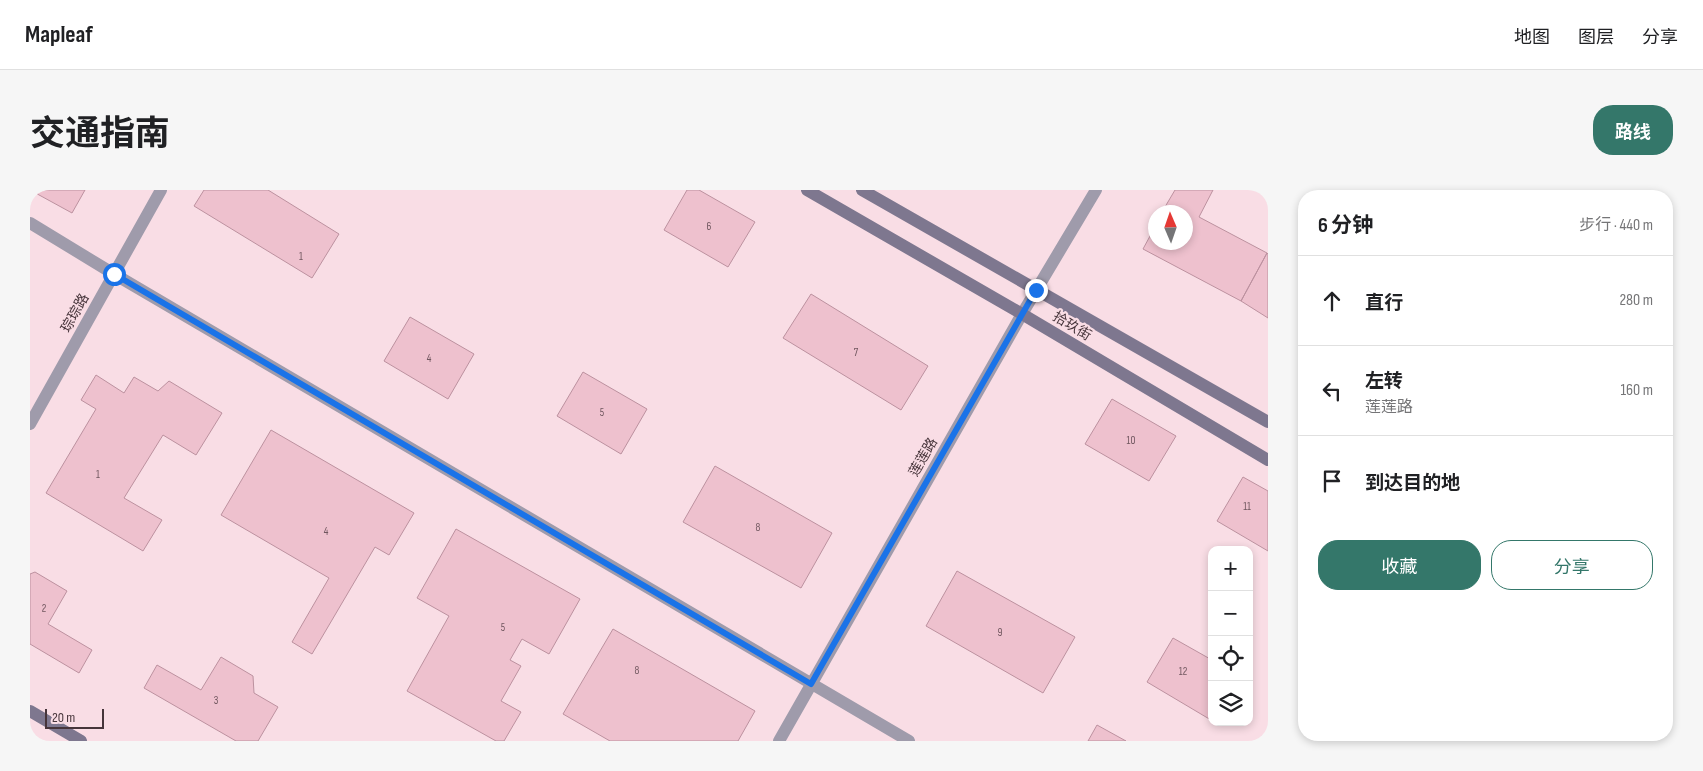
<!DOCTYPE html>
<html lang="zh">
<head>
<meta charset="utf-8">
<style>
	body { margin:0; font-family:"Sofia Sans Condensed","Noto Sans SC",sans-serif; background:#f6f6f6; color:#202124 }
	.controls { position:absolute; right:15px; bottom:15px; display:grid; overflow:hidden; border-radius:10px; box-shadow:0 2px 8px #0003 }
	.controls button { width:45px; height:45px; display:grid; place-items:center; padding:0; border:0; border-bottom:1px solid #e0e0e0; background:#fff; color:#202124; font:25px sans-serif }
	.compass { position:absolute; left:1118px; top:15px; width:45px; height:45px; border-radius:50%; background:#fff; box-shadow:0 2px 8px #0003; rotate:358deg }
	.scale { position:absolute; left:15px; bottom:12px; width:59px; box-sizing:border-box; padding-left:5px; border:2px solid #46343a; border-top:0; font-size:14px; line-height:18px; white-space:nowrap; color:#46343a; -webkit-text-stroke:4px #f9dde5; paint-order:stroke }
	.stop { position:absolute; width:15px; height:15px; margin:-11px; border:4px solid #1a73e8; border-radius:50%; background:#fff }
	.stop.end { background:#1a73e8; border-color:#fff; box-shadow:0 1px 5px #0008 }
	.list { margin:0; padding:0; list-style:none }
	h2 { display:flex; justify-content:space-between; align-items:center; height:65px; margin:0; padding:0 20px; font-size:21px }
	h2 small { font-size:16px; font-weight:400; color:#757577 }
	.list li { display:grid; grid-template-columns:32px 1fr auto; gap:15px; align-items:center; box-sizing:border-box; height:90px; padding:0 20px; border-top:1px solid #e0e0e0 }
	.list b { display:block; font-size:19px; white-space:nowrap }
	.list p { margin:0; font-size:16px; white-space:nowrap; color:#757577 }
	.list em { font-size:16px; font-style:normal; color:#757577 }
	.actions { display:flex; gap:10px; padding:15px 20px }
	.actions a { flex:1; padding:11px 0; border:1px solid #34776a; border-radius:20px; text-align:center; font-size:18px; color:#34776a }
	.actions .main { background:#34776a; color:#fff }
	.icon { flex:none; width:28px; height:28px; fill:none; stroke:currentColor; stroke-width:2; stroke-linecap:round; stroke-linejoin:round }
	.map { position:relative; flex:none; width:1238px; height:551px; overflow:hidden; border-radius:20px }
	header { display:flex; align-items:center; gap:30px; box-sizing:border-box; height:70px; padding:0 25px; background:#fff; border-bottom:1px solid #e0e0e0 }
	header strong { font-size:24px }
	nav { display:flex; gap:28px; margin-inline-start:auto; font-size:18px }
	.intro { display:flex; align-items:center; justify-content:space-between; box-sizing:border-box; height:120px; padding:0 30px }
	h1 { margin:0; font-size:35px }
	.button { padding:12px 22px; border-radius:20px; background:#34776a; color:#fff; font-size:18px; font-weight:700 }
	main { display:flex; gap:30px; padding:0 30px }
	aside { flex:1; background:#fff; border-radius:20px; box-shadow:0 2px 8px #0003 }
	.map>svg:first-child { display:block }
</style>
</head>
<body>
<header>
<strong>Mapleaf</strong>
<nav><a>地图</a><a>图层</a><a>分享</a></nav>
</header>
<div class="intro"><h1>交通指南</h1><a class="button">路线</a></div>
<main>
<div class="map">
<svg width="1238" height="551" viewBox="0 0 1238 551">
	<rect width="100%" height="100%" fill="#f9dde5"/>
	<!-- building -->
	<path fill="#eec1ce" stroke="#bc919f" d="M0,0H55L42,23Z
		M174,0H238L309,44L282,88L164,16Z
		M657,0H669L725,32L698,77L634,40Z
		M1145,0H1183L1169,27L1237,63L1211,111L1113,59L1126,35V52H1156V22H1132Z
		M1237,63L1238,64V128L1211,111Z
		M781,104L898,176L871,220L753,148Z
		M380,127L444,164L418,209L354,171Z
		M553,182L617,219L591,264L527,226Z
		M66,185L94,203L104,187L128,201L139,191L192,223L166,265L133,245L94,308L132,330L113,361L16,303L66,219L51,210Z
		M1082,209L1146,246L1119,291L1055,254Z
		M241,240L384,323L359,365L345,357L282,464L262,452L299,388L191,325Z
		M685,276L802,343L771,398L653,332Z
		M1213,287L1238,301V361L1187,331Z
		M426,339L550,409L519,464L492,449L480,470L491,476L471,511L491,522L474,551H466L377,501L419,426L387,408Z
		M927,381L1045,447L1013,503L896,436Z
		M5,382L37,401L18,434L62,460L49,483L0,454V384Z
		M583,439L725,521L708,551H580L533,524Z
		M1143,448L1182,470L1181,530L1117,492Z
		M191,467L223,486L224,503L248,517L228,551H206L114,498L127,475L171,500Z
		M1067,535L1096,551H1058Z"/>
	<g fill="none" stroke-linecap="round" stroke-linejoin="round">
		<!-- street -->
		<path stroke="#9f9bab" stroke-width="12" d="M0,33L84,84L879,551
			M0,234L131,0
			M749,551L992,124L1066,0"/>
		<!-- secondary -->
		<path stroke="#7e778f" stroke-width="12" d="M777,0L992,124L1238,270
			M832,0L1238,232
			M0,521L51,551"/>
	</g>
	<g fill="none" stroke-linecap="round" stroke-linejoin="round">
		<!-- route -->
		<path stroke="#1a73e8" stroke-width="6" d="M84,84L781,494L1006,100"/>
	</g>
	<g text-anchor="middle" dominant-baseline="central" stroke-width="4.5" stroke-linejoin="round" paint-order="stroke">
		<!-- number labels -->
		<g font-size="11" fill="#70575f">
			<text x="679" y="36">6</text>
			<text x="271" y="66">1</text>
			<text x="826" y="162">7</text>
			<text x="399" y="168">4</text>
			<text x="572" y="222">5</text>
			<text x="1101" y="250">10</text>
			<text x="68" y="284">1</text>
			<text x="1217" y="316">11</text>
			<text x="728" y="337">8</text>
			<text x="296" y="341">4</text>
			<text x="14" y="418">2</text>
			<text x="473" y="437">5</text>
			<text x="970" y="442">9</text>
			<text x="607" y="480">8</text>
			<text x="1153" y="481">12</text>
			<text x="186" y="510">3</text>
		</g>
		<!-- street labels -->
		<g font-size="14" fill="#46343a" stroke="#f9dde5">
			<text transform="translate(45 123) rotate(-61)">琮琮路</text>
			<text transform="translate(1042 136) rotate(31)">拾玖街</text>
			<text transform="translate(893 267) rotate(-60)">莲莲路</text>
		</g>
	</g>
</svg>
<div class="controls">
<button>+</button>
<button>−</button>
<button><svg class="icon" aria-label="locate" viewBox="0 0 24 24"><circle cx="12" cy="12" r="6"/><path d="M12 2v4M12 18v4M2 12h4M18 12h4"/></svg></button>
<button><svg class="icon" aria-label="layers" viewBox="0 0 24 24"><path d="M12 4l9 5-9 5-9-5zM3 14l9 5 9-5"/></svg></button>
</div>
<svg class="compass" viewBox="-18 -18 36 36"><path d="M0-13l5 13h-10z" fill="#e53935"/><path d="M0 13l5-13h-10z" fill="#757577"/></svg>
<div class="scale">20 m</div>
<div class="stop" style="left:84px;top:84px"></div>
<div class="stop end" style="left:1006px;top:100px"></div>
</div>
<aside>
<h2>6 分钟<small>步行 · 440 m</small></h2>
<ul class="list">
<li><svg class="icon" aria-label="ahead" viewBox="0 0 24 24"><path d="M12 20V5M6 11l6-6 6 6"/></svg><div><b>直行</b></div><em>280 m</em></li>
<li><svg class="icon" aria-label="left" viewBox="0 0 24 24"><path d="M17 20v-9H6M10 6l-5 5 5 5"/></svg><div><b>左转</b><p>莲莲路</p></div><em>160 m</em></li>
<li><svg class="icon" aria-label="arrive" viewBox="0 0 24 24"><path d="M6 21V4h12l-3 4 3 4H6"/></svg><div><b>到达目的地</b></div></li>
</ul>
<div class="actions"><a class="main">收藏</a><a>分享</a></div>
</aside>
</main>
</body>
</html>
